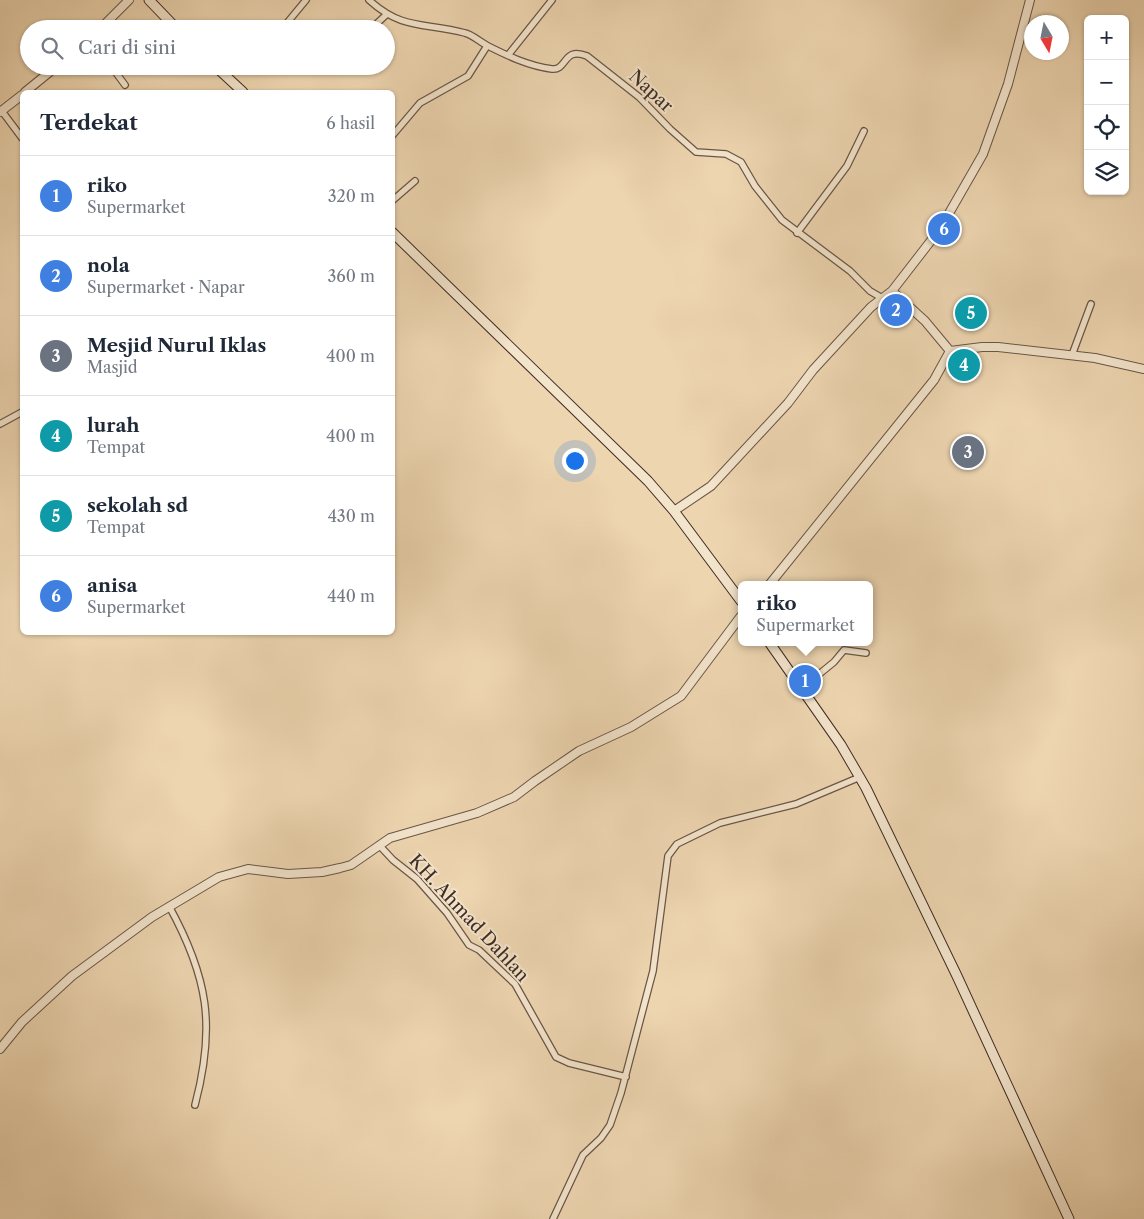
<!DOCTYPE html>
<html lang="id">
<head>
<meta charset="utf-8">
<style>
	body { margin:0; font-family:"Libre Caslon Text",serif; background:#f6f6f7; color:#1f2937 }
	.controls { position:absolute; right:15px; top:15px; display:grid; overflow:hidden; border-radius:8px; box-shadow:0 1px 4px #0004 }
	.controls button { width:45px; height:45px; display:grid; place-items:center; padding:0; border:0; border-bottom:1px solid #e0e1e3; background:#fff; color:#1f2937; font:25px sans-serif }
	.compass { position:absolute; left:1024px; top:15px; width:45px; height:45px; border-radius:50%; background:#fff; box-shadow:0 1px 4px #0004; rotate:170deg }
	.you { position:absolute; left:574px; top:460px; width:18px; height:18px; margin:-12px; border:4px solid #fff; border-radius:50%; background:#1a73e8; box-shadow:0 0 0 8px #1a73e833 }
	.badge { display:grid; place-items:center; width:32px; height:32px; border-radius:50%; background:#ea580c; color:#fff; font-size:16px; font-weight:700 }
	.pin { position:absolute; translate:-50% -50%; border:2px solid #fff; box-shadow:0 1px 5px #0006 }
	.popup { position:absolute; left:738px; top:581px; width:135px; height:65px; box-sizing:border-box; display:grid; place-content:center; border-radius:8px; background:#fff; filter:drop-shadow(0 1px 4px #0005); font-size:16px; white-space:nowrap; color:#747a83 }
	.popup b { font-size:19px; color:#1f2937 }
	.popup::after { content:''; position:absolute; left:50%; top:100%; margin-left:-10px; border:10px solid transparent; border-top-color:#fff }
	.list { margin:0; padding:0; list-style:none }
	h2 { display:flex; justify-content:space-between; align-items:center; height:65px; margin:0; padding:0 20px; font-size:21px }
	h2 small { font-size:16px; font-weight:400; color:#747a83 }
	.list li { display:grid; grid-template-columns:32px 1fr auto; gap:15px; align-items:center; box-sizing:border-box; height:80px; padding:0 20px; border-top:1px solid #e0e1e3 }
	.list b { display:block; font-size:19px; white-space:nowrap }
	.list p { margin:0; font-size:16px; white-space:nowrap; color:#747a83 }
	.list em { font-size:16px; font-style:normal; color:#747a83 }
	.icon { flex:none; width:28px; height:28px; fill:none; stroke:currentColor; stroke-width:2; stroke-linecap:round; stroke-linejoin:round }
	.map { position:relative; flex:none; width:1144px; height:1219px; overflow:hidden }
	.search { position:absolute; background:#fff; box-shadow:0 1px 4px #0004; left:20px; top:20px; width:375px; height:55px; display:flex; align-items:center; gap:12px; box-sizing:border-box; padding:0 18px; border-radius:28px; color:#747a83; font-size:19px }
	.panel { position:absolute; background:#fff; box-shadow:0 1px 4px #0004; left:20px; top:90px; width:375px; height:545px; border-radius:8px }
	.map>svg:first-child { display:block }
</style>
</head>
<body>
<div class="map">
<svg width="1144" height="1219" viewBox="0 0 1144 1219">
	<rect width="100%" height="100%" fill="#edd5b0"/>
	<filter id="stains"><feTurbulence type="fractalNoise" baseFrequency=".004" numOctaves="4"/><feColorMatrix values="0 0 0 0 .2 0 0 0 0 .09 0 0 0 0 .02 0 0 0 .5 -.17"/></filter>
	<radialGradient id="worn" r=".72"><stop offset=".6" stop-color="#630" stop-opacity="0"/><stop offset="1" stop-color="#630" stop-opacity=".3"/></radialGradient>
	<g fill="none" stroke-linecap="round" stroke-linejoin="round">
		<!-- minor casing -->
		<g stroke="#6a5646" stroke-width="8">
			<path id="minor" d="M369,0C403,31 425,22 465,33C473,35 480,42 488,46C506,55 528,66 552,69C567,71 563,46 587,56L639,97L670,129L696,152L726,154L741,162L755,186L782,220L850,271L870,291L882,298
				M282,29L306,0
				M371,29L387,14
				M509,54L552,0
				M111,66L125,85
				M1,110L22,138
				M392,136L420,103L468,76L487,46
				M392,201L415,181
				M797,233L847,166L864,131
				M1072,355L1091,304
				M0,424L22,412
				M801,689L834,662L844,650L866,653
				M379,845L393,860L417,879L447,913L469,945L479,950L515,984L556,1057L569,1063L626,1077
				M169,906C208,977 216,1026 195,1105
				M553,1219L583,1155L601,1138L610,1125L621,1093L653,971L668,856L677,844L720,823L796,804L860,777"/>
		</g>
		<!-- tertiary casing -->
		<g stroke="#6a5646" stroke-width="10">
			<path id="tertiary" d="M100,29L129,0
				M25,92L57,66
				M0,112L22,95
				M892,291L925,321L950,351
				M950,351L982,347H998L1095,358L1144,369
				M674,511L711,486L788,403L813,370L871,307L892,291L940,229L983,154L1008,84L1030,0
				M769,585L934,380L950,351
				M0,1049L22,1022L72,976L152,917L219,877L248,869L288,874L322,872L340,868L351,865L390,838L477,813L514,797L535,781L579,751L631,727L681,696L741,616"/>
		</g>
		<!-- secondary casing -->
		<g stroke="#3f2c23" stroke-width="11">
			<path id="secondary" d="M149,0L177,29
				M215,66L243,92
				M392,232L648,481L674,511L741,601
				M769,642L841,745L866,788L957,976L1069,1219"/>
		</g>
		<!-- minor -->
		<use href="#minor" stroke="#f3e4cc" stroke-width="5.5"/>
		<!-- tertiary -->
		<use href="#tertiary" stroke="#f3e4cc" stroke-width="8"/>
		<!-- secondary -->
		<use href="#secondary" stroke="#f3e4cc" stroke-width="9"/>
	</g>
	<g text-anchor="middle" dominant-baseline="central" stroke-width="4" stroke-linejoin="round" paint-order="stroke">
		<!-- street labels -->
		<g font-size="18" fill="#3f2c23" stroke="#f3e4cc">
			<text transform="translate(651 91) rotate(43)">Napar</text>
			<text transform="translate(469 918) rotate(47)">KH. Ahmad Dahlan</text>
		</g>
	</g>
	<rect width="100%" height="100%" filter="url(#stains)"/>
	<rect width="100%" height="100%" fill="url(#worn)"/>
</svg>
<div class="controls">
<button>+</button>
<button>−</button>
<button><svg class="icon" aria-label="locate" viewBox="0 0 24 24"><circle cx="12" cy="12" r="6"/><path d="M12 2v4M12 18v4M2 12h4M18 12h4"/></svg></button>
<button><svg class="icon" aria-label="layers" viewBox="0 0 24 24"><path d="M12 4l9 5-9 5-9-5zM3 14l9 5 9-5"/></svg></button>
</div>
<svg class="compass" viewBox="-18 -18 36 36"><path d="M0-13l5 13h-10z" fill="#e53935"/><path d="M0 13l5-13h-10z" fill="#747a83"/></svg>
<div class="you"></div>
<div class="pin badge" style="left:805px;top:681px;background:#3f7fe0">1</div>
<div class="popup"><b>riko</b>Supermarket</div>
<div class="pin badge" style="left:896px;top:310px;background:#3f7fe0">2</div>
<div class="pin badge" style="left:968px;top:452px;background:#6b7280">3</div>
<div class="pin badge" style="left:964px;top:365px;background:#0f9aa8">4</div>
<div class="pin badge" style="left:971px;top:313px;background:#0f9aa8">5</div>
<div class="pin badge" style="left:944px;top:229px;background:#3f7fe0">6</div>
<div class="search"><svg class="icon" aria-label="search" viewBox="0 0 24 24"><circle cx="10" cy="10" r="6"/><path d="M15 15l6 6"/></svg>Cari di sini</div>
<section class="panel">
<h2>Terdekat<small>6 hasil</small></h2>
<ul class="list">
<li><span class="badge" style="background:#3f7fe0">1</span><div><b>riko</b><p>Supermarket</p></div><em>320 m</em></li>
<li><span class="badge" style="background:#3f7fe0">2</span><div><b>nola</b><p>Supermarket · Napar</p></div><em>360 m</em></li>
<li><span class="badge" style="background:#6b7280">3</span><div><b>Mesjid Nurul Iklas</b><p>Masjid</p></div><em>400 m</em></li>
<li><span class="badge" style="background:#0f9aa8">4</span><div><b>lurah</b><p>Tempat</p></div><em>400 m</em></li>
<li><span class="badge" style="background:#0f9aa8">5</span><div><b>sekolah sd</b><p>Tempat</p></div><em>430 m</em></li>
<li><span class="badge" style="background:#3f7fe0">6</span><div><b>anisa</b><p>Supermarket</p></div><em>440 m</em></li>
</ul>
</section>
</div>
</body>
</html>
